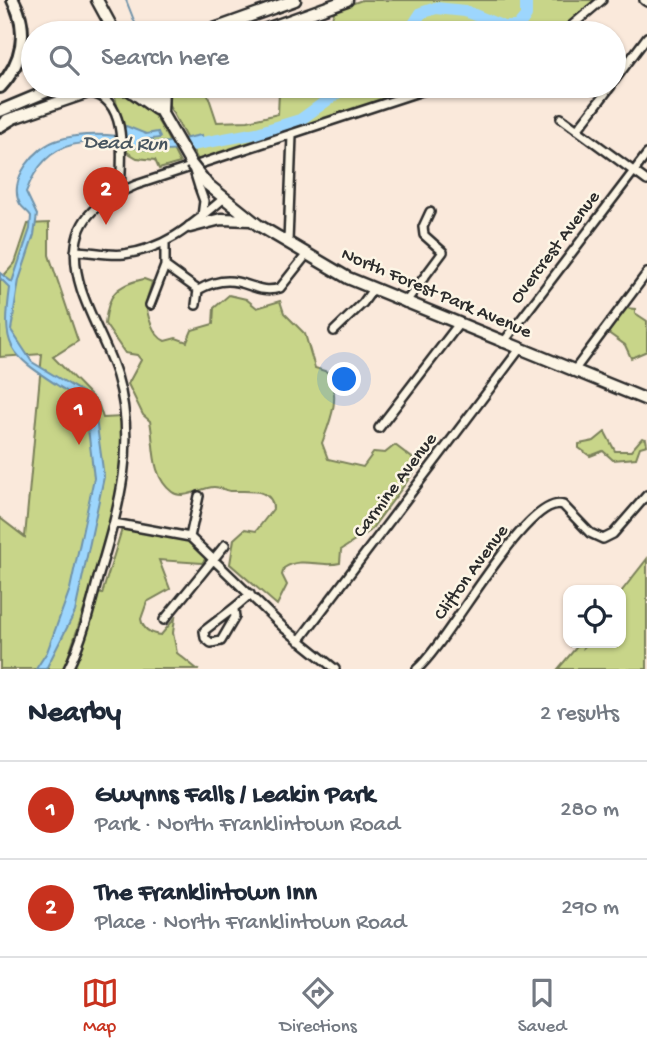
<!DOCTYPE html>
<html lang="en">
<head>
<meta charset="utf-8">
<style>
	body { margin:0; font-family:"Gochi Hand",sans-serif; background:#f6f6f7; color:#1f2937 }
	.controls { position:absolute; right:21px; bottom:21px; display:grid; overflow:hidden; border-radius:14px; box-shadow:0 2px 5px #0004 }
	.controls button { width:63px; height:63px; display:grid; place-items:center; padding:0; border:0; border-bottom:2px solid #e0e1e3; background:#fff; color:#1f2937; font:35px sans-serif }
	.you { position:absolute; left:345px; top:380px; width:24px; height:24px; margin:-18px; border:5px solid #fff; border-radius:50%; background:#1a73e8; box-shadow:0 0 0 10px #1a73e833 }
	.badge { display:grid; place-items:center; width:46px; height:46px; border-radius:50%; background:#c8321e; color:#fff; font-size:23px; font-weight:700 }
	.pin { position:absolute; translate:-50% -58px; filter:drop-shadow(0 2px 4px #0008) }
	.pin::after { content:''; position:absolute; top:37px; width:24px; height:21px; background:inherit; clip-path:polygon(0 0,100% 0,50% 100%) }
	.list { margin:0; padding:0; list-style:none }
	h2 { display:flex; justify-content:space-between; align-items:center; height:91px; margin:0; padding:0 28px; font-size:30px }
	h2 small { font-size:23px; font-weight:400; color:#747a83 }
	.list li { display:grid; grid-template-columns:46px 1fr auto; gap:21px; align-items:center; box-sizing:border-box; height:98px; padding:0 28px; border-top:2px solid #e0e1e3 }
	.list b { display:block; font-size:26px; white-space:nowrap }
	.list p { margin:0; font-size:23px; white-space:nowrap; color:#747a83 }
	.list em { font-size:23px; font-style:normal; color:#747a83 }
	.icon { flex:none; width:38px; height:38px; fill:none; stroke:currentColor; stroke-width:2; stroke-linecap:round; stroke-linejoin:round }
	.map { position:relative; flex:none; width:647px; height:669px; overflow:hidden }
	.search { position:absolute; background:#fff; box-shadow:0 2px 5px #0004; left:21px; right:21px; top:21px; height:77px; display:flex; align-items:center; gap:18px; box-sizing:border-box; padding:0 24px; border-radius:38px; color:#747a83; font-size:26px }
	.sheet { height:287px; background:#fff }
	nav { display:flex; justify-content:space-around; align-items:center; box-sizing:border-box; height:98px; border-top:2px solid #e0e1e3; background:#fff; font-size:19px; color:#747a83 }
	nav a { display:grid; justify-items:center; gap:4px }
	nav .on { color:#c8321e }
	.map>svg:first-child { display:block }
</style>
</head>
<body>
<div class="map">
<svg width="647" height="669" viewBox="0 0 647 669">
	<rect width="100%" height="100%" fill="#fae9db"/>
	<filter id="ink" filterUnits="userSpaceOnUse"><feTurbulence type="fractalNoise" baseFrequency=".0143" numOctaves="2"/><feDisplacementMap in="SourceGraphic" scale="14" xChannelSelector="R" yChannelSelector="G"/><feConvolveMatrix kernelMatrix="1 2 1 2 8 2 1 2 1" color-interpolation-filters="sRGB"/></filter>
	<g filter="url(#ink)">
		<!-- green -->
		<path fill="#c8d589" stroke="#7a805a" stroke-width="2" d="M362,0H597L558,33H326L335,10Z
			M167,86H205L217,122L248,121L278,114L279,92L286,86H429L198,160L169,106Z
			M114,92C155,98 162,130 180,163L159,169L155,160L137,158L127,152Z
			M49,223V255L78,341L53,357L98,403L103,418L122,417L124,462L103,553L64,669H0V518L25,537L42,354L0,357V280L15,263L28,224Z
			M144,279L152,282C151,288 148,293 147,299C145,312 153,336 165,341L176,338L187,342L192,330L213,324L214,308L229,295L246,299L257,308L280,301L284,313L305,334L315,368L328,372C341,396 331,419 322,443L328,459L363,467L374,452L385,453L395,445L420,464L370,531L341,550L340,563C320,568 302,556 284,568L282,575L287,585L277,605L230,564L234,539L245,529L256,531L273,509C273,486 245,492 230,491C224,490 220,487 214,487C201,487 184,501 172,492C150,475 155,445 150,421L143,415L128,384L141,360L137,355L125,353L105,324C108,295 115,285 144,279Z
			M625,308L635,309V313L647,321V351L631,358L625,345L607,332Z
			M605,432L615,451H631L642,438L646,439L647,445L640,447L636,458L613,460L603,451L590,456L579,448V444L594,441Z
			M122,529L189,540L206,558L202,563L159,560L170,589L147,602L141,619C143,630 151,634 161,635L175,618L173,633L177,653L197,669H73L99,593L102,594Z
			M647,559V669H558L580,643H585L584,647L588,643H621V592Z"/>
		<!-- water -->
		<path fill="#9dd6fd" stroke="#6f92a9" stroke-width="2" d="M126,126L146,134L158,132L160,138L145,140C164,147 182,138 202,135L203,147C184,150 163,153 143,149C91,139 48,133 26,192L37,215L34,235L19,280L11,330L32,362L90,397L95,411L104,477L75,612L46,669H36L47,652L70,589L94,478L86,412L82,405C76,396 66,391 57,385C8,353 2,347 10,288L0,278V273L12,282L30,229L31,216C28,211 23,209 20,204C7,180 36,146 58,140C77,134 98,134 118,136Z"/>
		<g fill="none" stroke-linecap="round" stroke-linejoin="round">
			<!-- stream -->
			<path stroke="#6f92a9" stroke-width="2" d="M126,0L137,28"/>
			<!-- river -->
			<path stroke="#9dd6fd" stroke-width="12" d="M408,33L421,13L436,8L465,11L504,27H517L526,16V0
				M186,146L257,133L300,120L347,86"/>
			<!-- minor casing -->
			<g stroke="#2b2b2b" stroke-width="12">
				<path id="minor" d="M644,0L647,2
					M563,33L602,0
					M614,81L647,37
					M90,93C130,98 121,163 120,192
					M561,118L647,181
					M577,130L611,86
					M199,187L204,201L202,216
					M288,242L292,135
					M75,251C91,251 109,256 124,254C166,249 192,225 223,199
					M165,266L198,290
					M405,303L443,252L424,235L423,227L430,212
					M150,305L165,266V243
					M196,305L198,290C240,267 251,297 280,288L307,254
					M334,331L363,303L373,289
					M503,343L647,154
					M573,372L647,273
					M379,428L458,325
					M114,523L190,537L284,628L335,669
					M190,537L199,496
					M234,610L235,617L221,641L211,643L205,638L204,631C220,618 236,608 250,594
					M164,620L225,545
					M299,641L519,350
					M68,669C82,641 90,609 98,578C118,510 138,446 117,376C105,335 70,289 76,245C80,211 108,197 136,185L437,86
					M417,669C447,645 527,493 563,505L590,533L603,539L613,534L647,495"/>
			</g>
			<!-- major casing -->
			<g stroke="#2b2b2b" stroke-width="15">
				<path id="major" d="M97,0L115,33
					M203,33L295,0
					M255,33L347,0
					M146,86L191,164
					M101,89H128L156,109
					M0,111L60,86
					M162,113L163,86
					M7,120L106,86
					M207,184L258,225L348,278L647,400
					M190,227L221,219L251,220"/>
			</g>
			<!-- highway casing -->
			<g stroke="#2b2b2b" stroke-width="16">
				<path id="highway" d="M0,87C23,62 29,30 13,0
					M0,126L13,118"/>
			</g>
			<!-- minor -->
			<use href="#minor" stroke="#fcf5e5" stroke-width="7"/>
			<!-- major -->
			<use href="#major" stroke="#fcf5e5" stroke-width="10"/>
			<!-- highway -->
			<use href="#highway" stroke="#fcf5e5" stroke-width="10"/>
			<!-- minor-bridge casing -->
			<g stroke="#2b2b2b" stroke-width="12" stroke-linecap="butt">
				<path id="minor-bridge" d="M194,171L199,187"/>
			</g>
			<!-- major-bridge casing -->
			<g stroke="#2b2b2b" stroke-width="15" stroke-linecap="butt">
				<path id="major-bridge" d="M191,164L207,184"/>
			</g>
			<!-- minor-bridge -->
			<use href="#minor-bridge" stroke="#fcf5e5" stroke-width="7"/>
			<!-- major-bridge -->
			<use href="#major-bridge" stroke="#fcf5e5" stroke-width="10"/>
		</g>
	</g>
	<g text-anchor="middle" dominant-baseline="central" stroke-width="5" stroke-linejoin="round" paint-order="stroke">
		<!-- street labels -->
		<g font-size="19" fill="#2b2b2b" stroke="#fcf5e5">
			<text transform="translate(556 248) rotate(-53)">Overcrest Avenue</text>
			<text transform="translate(436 294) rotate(23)">North Forest Park Avenue</text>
			<text transform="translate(396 486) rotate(-53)">Carmine Avenue</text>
			<text transform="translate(472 573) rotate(-54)">Clifton Avenue</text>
		</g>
		<!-- water labels -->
		<g font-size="21" font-style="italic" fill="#485660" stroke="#fcf5e5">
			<text transform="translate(125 145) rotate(2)">Dead Run</text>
		</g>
	</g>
</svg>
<div class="controls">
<button><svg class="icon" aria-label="locate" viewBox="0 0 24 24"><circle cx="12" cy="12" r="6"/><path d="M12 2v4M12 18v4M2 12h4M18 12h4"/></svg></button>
</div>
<div class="you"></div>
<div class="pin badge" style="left:79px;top:445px">1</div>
<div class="pin badge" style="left:106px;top:225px">2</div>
<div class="search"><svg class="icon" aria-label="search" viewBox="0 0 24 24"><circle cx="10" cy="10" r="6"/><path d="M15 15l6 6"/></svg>Search here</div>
</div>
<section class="sheet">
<h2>Nearby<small>2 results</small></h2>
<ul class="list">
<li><span class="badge">1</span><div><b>Gwynns Falls / Leakin Park</b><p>Park · North Franklintown Road</p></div><em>280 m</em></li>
<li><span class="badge">2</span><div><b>The Franklintown Inn</b><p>Place · North Franklintown Road</p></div><em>290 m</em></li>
</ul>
</section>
<nav>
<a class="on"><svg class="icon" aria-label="map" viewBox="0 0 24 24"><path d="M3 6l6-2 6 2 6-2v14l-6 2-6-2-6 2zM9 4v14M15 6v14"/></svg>Map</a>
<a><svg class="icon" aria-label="directions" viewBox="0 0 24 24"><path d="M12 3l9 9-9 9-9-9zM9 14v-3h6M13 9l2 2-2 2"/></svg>Directions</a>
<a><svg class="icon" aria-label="saved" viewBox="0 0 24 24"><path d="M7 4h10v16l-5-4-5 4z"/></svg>Saved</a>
</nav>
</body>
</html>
